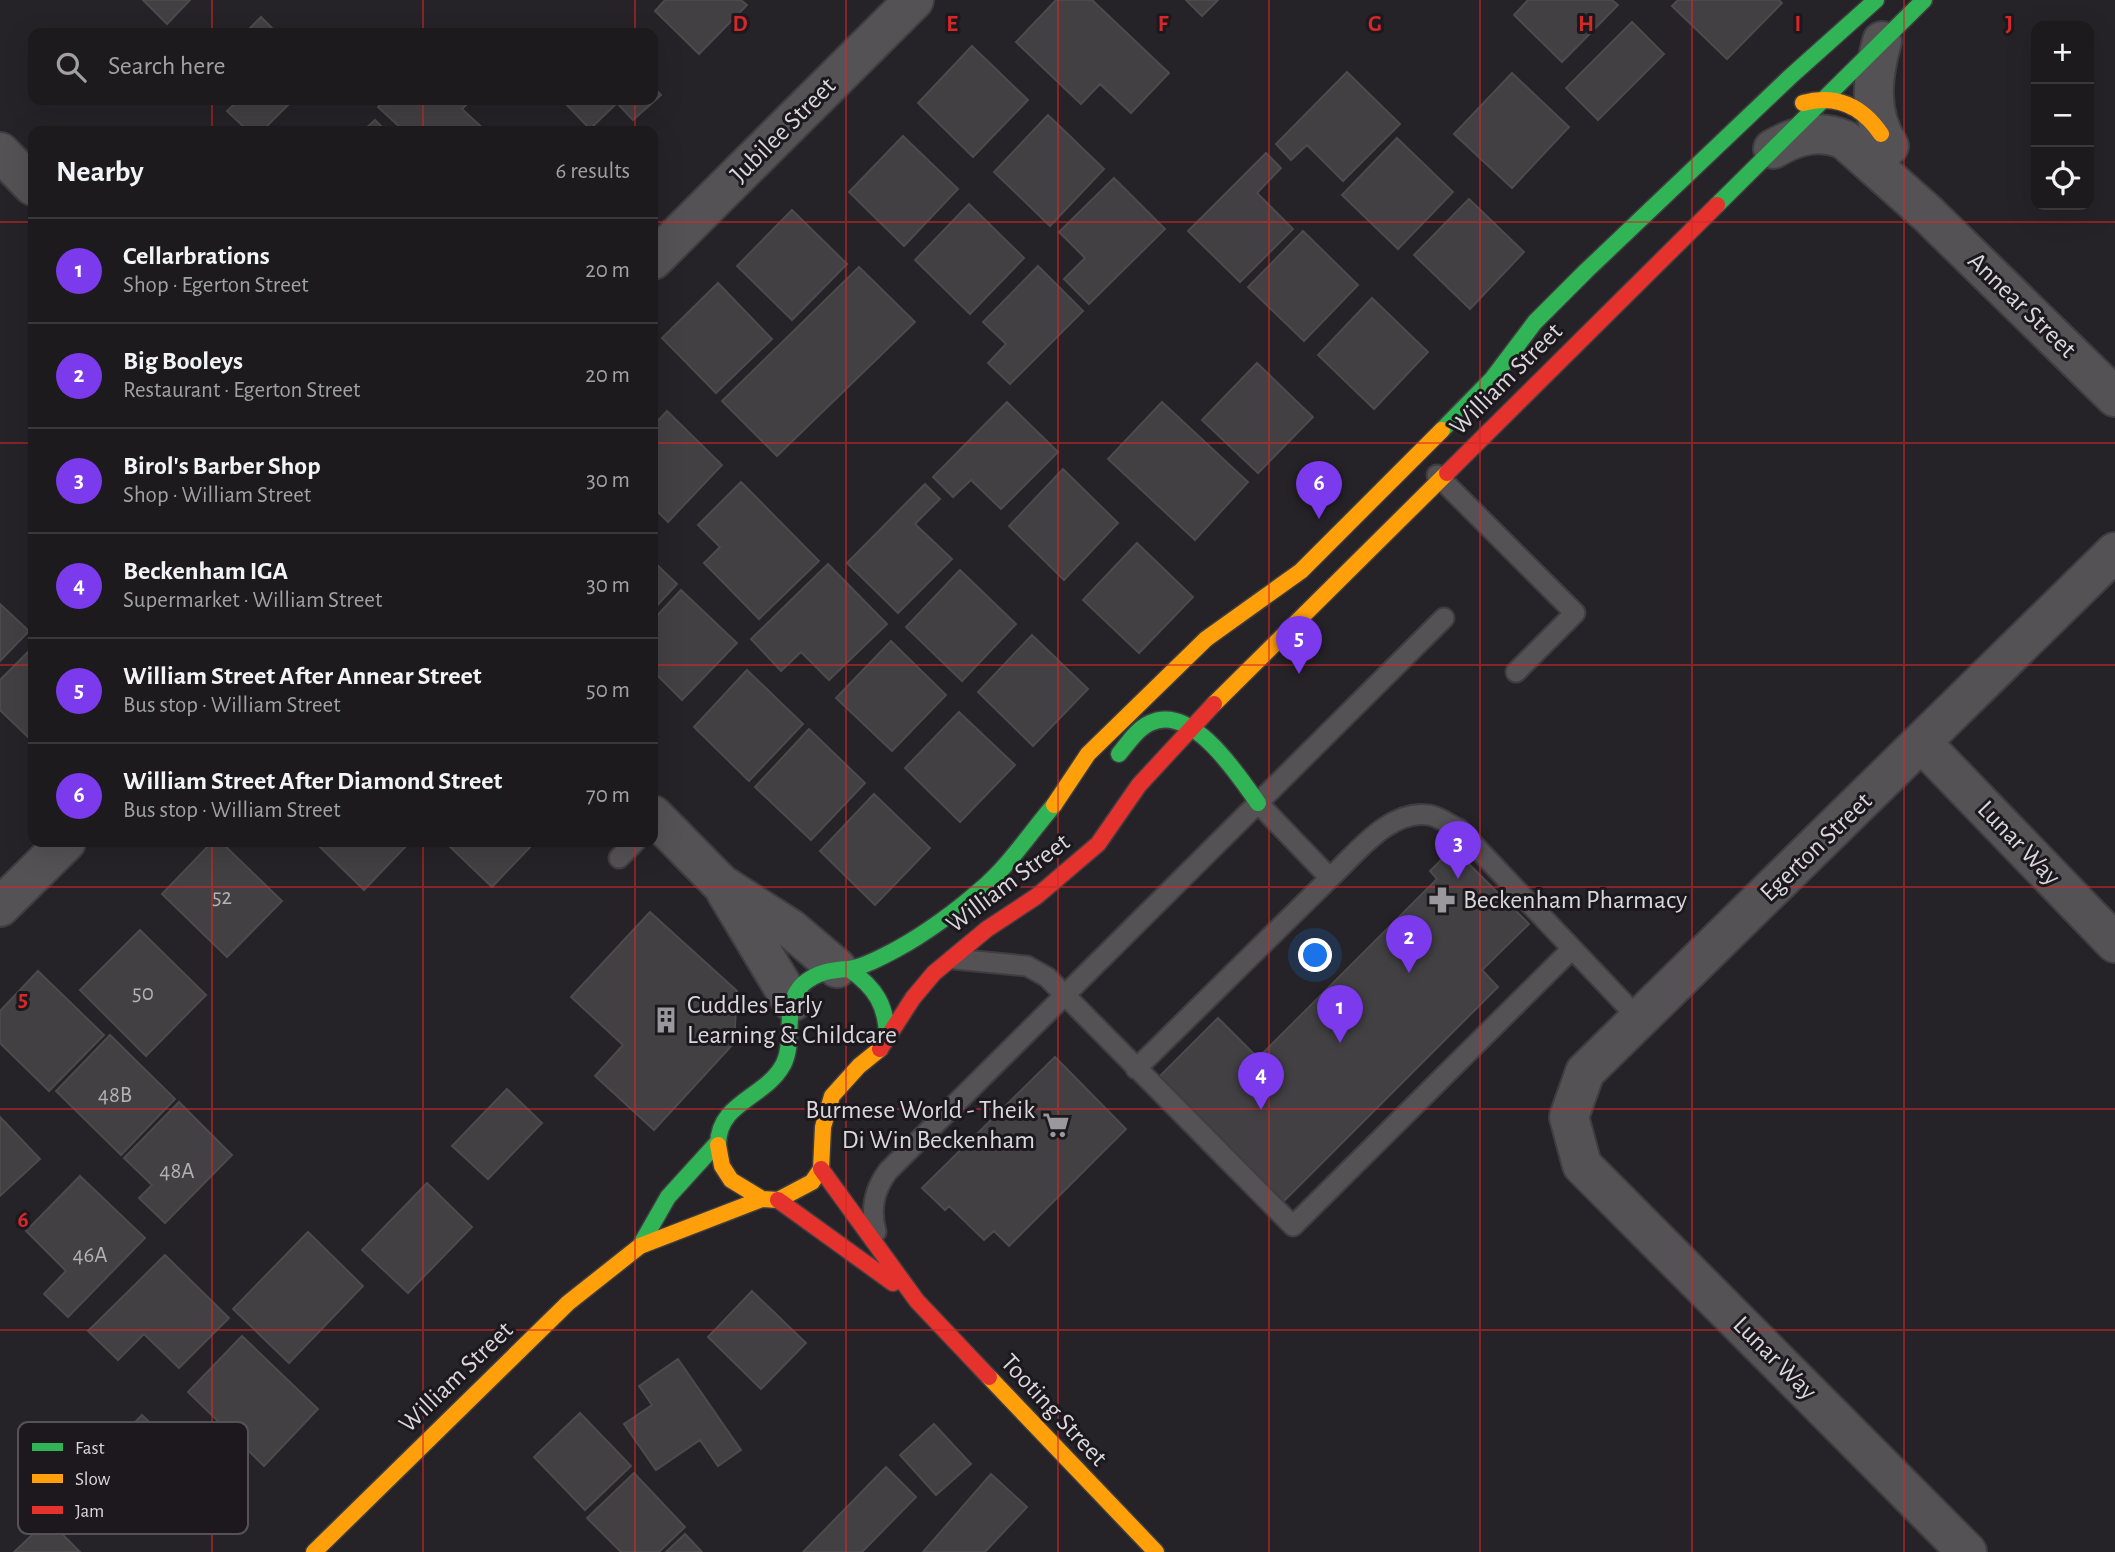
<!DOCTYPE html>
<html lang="en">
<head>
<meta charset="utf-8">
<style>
	body { margin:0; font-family:"Alegreya Sans",sans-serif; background:#252326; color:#f1f3f6 }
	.controls { position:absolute; right:21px; top:21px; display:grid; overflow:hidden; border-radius:14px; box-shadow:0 7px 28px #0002 }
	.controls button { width:63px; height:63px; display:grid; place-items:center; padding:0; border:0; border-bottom:2px solid #3a383b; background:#1c1a1d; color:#f1f3f6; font:35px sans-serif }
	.you { position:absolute; left:1316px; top:956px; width:24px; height:24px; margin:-18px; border:5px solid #fff; border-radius:50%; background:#1a73e8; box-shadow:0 0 0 10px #1a73e833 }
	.badge { display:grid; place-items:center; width:46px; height:46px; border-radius:50%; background:#7c3aed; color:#fff; font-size:23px; font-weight:700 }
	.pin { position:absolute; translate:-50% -58px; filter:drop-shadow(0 2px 4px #0008) }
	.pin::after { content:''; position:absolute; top:37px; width:24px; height:21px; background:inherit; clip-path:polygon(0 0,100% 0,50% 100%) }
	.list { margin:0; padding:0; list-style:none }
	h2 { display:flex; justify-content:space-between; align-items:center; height:91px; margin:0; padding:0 28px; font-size:30px }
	h2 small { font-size:23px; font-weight:400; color:#a0a1a4 }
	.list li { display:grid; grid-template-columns:46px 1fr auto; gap:21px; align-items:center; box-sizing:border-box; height:105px; padding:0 28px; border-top:2px solid #3a383b }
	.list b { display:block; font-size:26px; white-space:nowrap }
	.list p { margin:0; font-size:23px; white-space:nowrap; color:#a0a1a4 }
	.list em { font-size:23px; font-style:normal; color:#a0a1a4 }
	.icon { flex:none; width:38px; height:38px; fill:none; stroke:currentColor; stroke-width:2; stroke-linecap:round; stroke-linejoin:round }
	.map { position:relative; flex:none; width:2115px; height:1552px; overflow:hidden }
	.search { position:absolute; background:#1c1a1d; box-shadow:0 7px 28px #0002; left:28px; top:28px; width:630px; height:77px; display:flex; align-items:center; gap:18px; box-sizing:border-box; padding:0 24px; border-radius:14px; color:#a0a1a4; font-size:26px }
	.panel { position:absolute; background:#1c1a1d; box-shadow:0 7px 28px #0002; left:28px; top:126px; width:630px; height:721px; border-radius:14px }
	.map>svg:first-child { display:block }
</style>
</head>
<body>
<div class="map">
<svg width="2115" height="1552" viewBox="0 0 2115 1552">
	<rect width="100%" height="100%" fill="#252327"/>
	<!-- building -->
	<path fill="#424043" stroke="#4b4a4d" stroke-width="2" d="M143,0H190L167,24Z
		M665,0H741L747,5L699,54L655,11Z
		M1056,0H1092L1169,73L1131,113L1100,84L1081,104L1016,42Z
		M1186,0H1218L1202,16Z
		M1528,0H1612L1618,5L1562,62L1514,15Z
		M1678,0H1779L1782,3L1727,59L1672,6Z
		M261,17L277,33H245Z
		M1632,22L1664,54L1598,120L1566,88Z
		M972,46L1028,100L973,157L918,103Z
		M1347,72L1400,124L1343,181L1307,145L1291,160L1276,144Z
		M1512,73L1569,127L1512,188L1454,134Z
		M653,87L661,95L633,120L617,103L590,129L563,101L653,100Z
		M239,100H293L262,131H248L227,111Z
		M385,100H471L462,109L486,131H404L378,107Z
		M1048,115L1104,169L1050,226L994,172Z
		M375,120L386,131H363Z
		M903,136L958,189L904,246L849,192Z
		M1397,138L1453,192L1398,249L1342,195Z
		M1266,153L1281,168L1257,193L1293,229L1240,282L1188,231Z
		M1114,178L1165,229L1089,304L1064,279L1085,258L1059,232Z
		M1469,199L1524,252L1470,309L1414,255Z
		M969,204L1024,258L970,314L915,260Z
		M792,210L847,264L792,320L737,266Z
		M1303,231L1358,285L1304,341L1248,287Z
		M1038,266L1083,311L1010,384L988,363L1006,344L983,322Z
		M859,267L915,322L777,456L722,401Z
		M718,283L772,339L716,393L662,338Z
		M1372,298L1428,352L1374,409L1318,355Z
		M1257,363L1313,417L1258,473L1202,420Z
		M1007,402L1058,452L1001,509L971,480L953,497L933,477Z
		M1162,402L1248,482L1195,540L1108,459Z
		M667,411L722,465L668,522L653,507V426Z
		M1063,469L1118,523L1064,580L1009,526Z
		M741,482L819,561L759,619L704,563L720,547L698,525Z
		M925,484L940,499L915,524L952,559L898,613L847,563Z
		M1137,543L1193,597L1139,653L1083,600Z
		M653,561L677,584L653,610Z
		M828,564L887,624L829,680L801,652L781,671L751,639Z
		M960,570L1016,624L962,681L906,627Z
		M681,590L737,643L682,700L653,671V620Z
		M0,604L29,631L0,661Z
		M1032,635L1088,689L1033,746L978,692Z
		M891,641L946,695L892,751L836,698Z
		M31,649L33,651V742L0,710V680Z
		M747,670L803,724L749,781L694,727Z
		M959,712L1015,765L960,822L905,768Z
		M809,729L865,783L811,840L755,787Z
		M874,794L930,848L875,905L820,851Z
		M212,842H221L282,901L227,957L162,894Z
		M315,842H410L364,890Z
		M445,842H535L492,887Z
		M1453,848L1529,924L1482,970L1498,987L1277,1208L1152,1084L1218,1018L1258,1058L1437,879L1430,871Z
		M650,912L737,991L734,1043L654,1130L595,1076L623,1045L571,997Z
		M140,930L206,995L146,1056L80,990Z
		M38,971L104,1035L49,1091L0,1043V1011Z
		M110,1035L175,1099L121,1155L56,1091Z
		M1055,1057L1126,1129L1009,1246L994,1231L984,1240L949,1206L945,1210L922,1188Z
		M507,1089L542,1123L488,1179L452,1146Z
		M179,1102L232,1155L165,1223L139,1198L152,1185L124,1158Z
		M0,1117L40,1159L0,1196Z
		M80,1176L145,1238L68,1317L44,1294L66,1271L26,1231Z
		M427,1183L472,1227L408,1293L362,1250Z
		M308,1232L363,1286L289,1363L233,1309Z
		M165,1255L229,1318L179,1368L144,1334L118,1360L88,1331Z
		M752,1291L806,1343L761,1389L708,1337Z
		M242,1336L318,1409L264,1466L188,1392Z
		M678,1359L741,1450L718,1466L700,1440L656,1470L624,1424L652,1405L639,1386Z
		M580,1413L631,1466L585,1510L534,1457Z
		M142,1415L197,1468L143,1525L87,1472Z
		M934,1424L971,1464L936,1495L900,1455Z
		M886,1467L916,1497L862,1552H803Z
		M634,1473L685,1527L659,1552H621L587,1518Z
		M991,1474L1027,1507L985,1552H923Z
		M48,1520L80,1552H14Z
		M685,1534L702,1552H666Z"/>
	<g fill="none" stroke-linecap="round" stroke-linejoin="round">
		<!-- lane casing -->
		<g stroke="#3f3d41" stroke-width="23">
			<path id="lane" d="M1437,475L1575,613L1516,672
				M1258,803L1330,878C1356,854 1389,809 1429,815C1438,816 1450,825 1459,829L1639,1019
				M619,858L635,842
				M954,959L1027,966L1047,977L1293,1226L1572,949
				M1136,1069L1330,878
				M876,1232C870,1209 874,1190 888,1171L1444,618"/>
		</g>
		<!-- street casing -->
		<g stroke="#3f3d41" stroke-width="42">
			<path id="street" d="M1882,41C1872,77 1868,113 1889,146
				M1773,149C1797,135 1819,129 1845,140L1928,214L2115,397
				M0,152L33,186
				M653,260L914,0
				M1923,744L2115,943
				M653,815L721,884L791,929L837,968
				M726,892L792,1002
				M0,907L66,842
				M1967,1552L1582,1165L1569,1117L1585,1072L2115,552"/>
		</g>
		<!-- fast casing -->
		<g stroke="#3f3d41" stroke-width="19">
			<path id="fast" d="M1717,205L1924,0
				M1442,430L1492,379L1535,322L1586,271L1791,76L1876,0
				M1119,754C1128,743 1137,729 1150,723C1192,703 1238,775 1258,803
				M849,969C876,988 887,1006 887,1039
				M718,1145C718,1102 765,1098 783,1065C796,1041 781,1005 803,984C817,972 831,970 848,969C862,968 884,956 897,949C923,935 958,910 980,890C1008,867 1030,833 1054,805
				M640,1246L668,1197L718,1142"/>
		</g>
		<!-- slow casing -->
		<g stroke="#3f3d41" stroke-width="19">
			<path id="slow" d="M1803,103C1836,94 1862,106 1881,134
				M1214,704L1447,473
				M1054,805L1088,754L1206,639L1301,571L1442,430
				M718,1145L722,1166L731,1180L762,1199L778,1200L812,1182L821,1169L823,1127L832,1096L859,1066L880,1049
				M989,1377L1156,1552
				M314,1552L568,1303L640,1246L762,1199"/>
		</g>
		<!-- jam casing -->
		<g stroke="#3f3d41" stroke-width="19">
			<path id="jam" d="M1447,473L1717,205
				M880,1049L913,998L934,973L987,929L1037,896L1098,844L1139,785L1214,704
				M821,1169L917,1301L989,1377
				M778,1200L893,1283"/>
		</g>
		<!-- lane -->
		<use href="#lane" stroke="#545255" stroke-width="19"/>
		<!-- street -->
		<use href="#street" stroke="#545255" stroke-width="38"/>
		<!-- fast -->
		<use href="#fast" stroke="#30b455" stroke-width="16"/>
		<!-- slow -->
		<use href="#slow" stroke="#ff9f0a" stroke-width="16"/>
		<!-- jam -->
		<use href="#jam" stroke="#e5322d" stroke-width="16"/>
	</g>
	<!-- grid -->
	<path fill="none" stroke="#d62828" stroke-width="2" stroke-opacity="0.55" d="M212,0V33M423,0V33M635,0V33M846,0V1552M1058,0V1552M1269,0V1552M1480,0V1552M1692,0V1552M1904,0V1552M212,100V131M423,100V131M635,100V131M0,222H33M653,222H2115M0,443H33M653,443H2115M0,665H33M653,665H2115M212,842V1552M423,842V1552M635,842V1552M0,887H2115M0,1109H2115M0,1330H2115"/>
	<!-- icons -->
	<defs>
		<g id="pharmacy-bare" transform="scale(2.1)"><path d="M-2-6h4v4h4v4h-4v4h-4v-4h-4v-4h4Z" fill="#9a989c" stroke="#1c181e" stroke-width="2.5" paint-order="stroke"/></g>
		<g id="building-bare" transform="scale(2.1)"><path d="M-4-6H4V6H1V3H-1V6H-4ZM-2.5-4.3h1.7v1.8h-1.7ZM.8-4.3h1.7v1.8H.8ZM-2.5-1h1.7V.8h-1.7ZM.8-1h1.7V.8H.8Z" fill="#9a989c" stroke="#1c181e" stroke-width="2.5" paint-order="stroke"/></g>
		<g id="supermarket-bare" transform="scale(2.1)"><path d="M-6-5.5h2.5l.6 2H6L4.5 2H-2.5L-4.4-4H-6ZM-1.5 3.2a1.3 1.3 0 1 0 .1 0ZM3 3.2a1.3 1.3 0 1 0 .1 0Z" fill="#9a989c" stroke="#1c181e" stroke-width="2.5" paint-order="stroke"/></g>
	</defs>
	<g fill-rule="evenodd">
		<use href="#pharmacy-bare" x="1442" y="900"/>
		<use href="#building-bare" x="666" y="1020"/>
		<use href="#supermarket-bare" x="1056" y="1125"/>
	</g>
	<g text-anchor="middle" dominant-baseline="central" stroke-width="6" stroke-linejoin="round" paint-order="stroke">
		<!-- number labels -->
		<g font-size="23" fill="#b3b1b5">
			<text x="222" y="897">52</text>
			<text x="143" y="993">50</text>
			<text x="115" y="1095">48B</text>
			<text x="177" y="1171">48A</text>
			<text x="90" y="1255">46A</text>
		</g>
		<!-- street labels -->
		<g font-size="26" fill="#d9d7db" stroke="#1c181e">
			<text transform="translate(783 130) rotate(-45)">Jubilee Street</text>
			<text transform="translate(2022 305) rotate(44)">Annear Street</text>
			<text transform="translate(1506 379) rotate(-45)">William Street</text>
			<text transform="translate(2019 843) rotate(46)">Lunar Way</text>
			<text transform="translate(1816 847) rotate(-44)">Egerton Street</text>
			<text transform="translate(1008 883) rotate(-37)">William Street</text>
			<text transform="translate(1775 1358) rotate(45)">Lunar Way</text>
			<text transform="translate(456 1377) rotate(-44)">William Street</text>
			<text transform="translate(1054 1410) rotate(47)">Tooting Street</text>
		</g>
		<!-- poi labels -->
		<g font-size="26" fill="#d9d7db" stroke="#1c181e" text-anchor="start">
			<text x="1463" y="900">Beckenham Pharmacy</text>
			<text x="687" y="1005">Cuddles Early<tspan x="687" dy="30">Learning &amp; Childcare</tspan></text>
			<text x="1035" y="1110" text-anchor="end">Burmese World - Theik<tspan x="1035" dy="30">Di Win Beckenham</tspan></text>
		</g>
	</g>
	<!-- legend -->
	<rect x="18" y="1422" width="230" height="112" rx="10" fill="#1c181e" stroke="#555157" stroke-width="2"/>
	<rect x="32" y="1443" width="31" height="8" fill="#30b455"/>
	<rect x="32" y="1474" width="31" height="9" fill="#ff9f0a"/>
	<rect x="32" y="1506" width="31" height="8" fill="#e5322d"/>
	<g font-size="19" fill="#d9d7db">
		<text x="75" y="1454">Fast</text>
		<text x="75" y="1485">Slow</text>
		<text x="75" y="1517">Jam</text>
	</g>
	<g font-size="23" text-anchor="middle" font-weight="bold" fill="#d62828" stroke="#1c181e" stroke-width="6" stroke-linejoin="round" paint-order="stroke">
		<text x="740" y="31">D</text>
		<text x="952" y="31">E</text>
		<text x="1163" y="31">F</text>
		<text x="1375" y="31">G</text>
		<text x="1586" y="31">H</text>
		<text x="1798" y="31">I</text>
		<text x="2009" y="31">J</text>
		<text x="23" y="1006">5</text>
		<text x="23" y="1227">6</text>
	</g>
</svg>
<div class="controls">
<button>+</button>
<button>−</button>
<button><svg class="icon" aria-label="locate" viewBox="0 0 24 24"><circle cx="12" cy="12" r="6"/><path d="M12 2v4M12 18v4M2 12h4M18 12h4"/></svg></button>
</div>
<div class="you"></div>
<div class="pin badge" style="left:1340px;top:1043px">1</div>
<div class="pin badge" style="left:1409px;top:973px">2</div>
<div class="pin badge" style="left:1458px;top:879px">3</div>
<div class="pin badge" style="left:1261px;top:1110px">4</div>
<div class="pin badge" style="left:1299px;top:674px">5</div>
<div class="pin badge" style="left:1319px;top:519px">6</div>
<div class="search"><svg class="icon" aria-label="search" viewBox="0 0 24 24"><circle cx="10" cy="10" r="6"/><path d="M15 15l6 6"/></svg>Search here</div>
<section class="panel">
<h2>Nearby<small>6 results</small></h2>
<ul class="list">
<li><span class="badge">1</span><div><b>Cellarbrations</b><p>Shop · Egerton Street</p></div><em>20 m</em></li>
<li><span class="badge">2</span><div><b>Big Booleys</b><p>Restaurant · Egerton Street</p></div><em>20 m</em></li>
<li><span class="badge">3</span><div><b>Birol's Barber Shop</b><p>Shop · William Street</p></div><em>30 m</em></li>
<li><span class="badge">4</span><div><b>Beckenham IGA</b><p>Supermarket · William Street</p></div><em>30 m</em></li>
<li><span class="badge">5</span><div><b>William Street After Annear Street</b><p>Bus stop · William Street</p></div><em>50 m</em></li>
<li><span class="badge">6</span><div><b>William Street After Diamond Street</b><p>Bus stop · William Street</p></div><em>70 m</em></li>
</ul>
</section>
</div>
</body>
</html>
